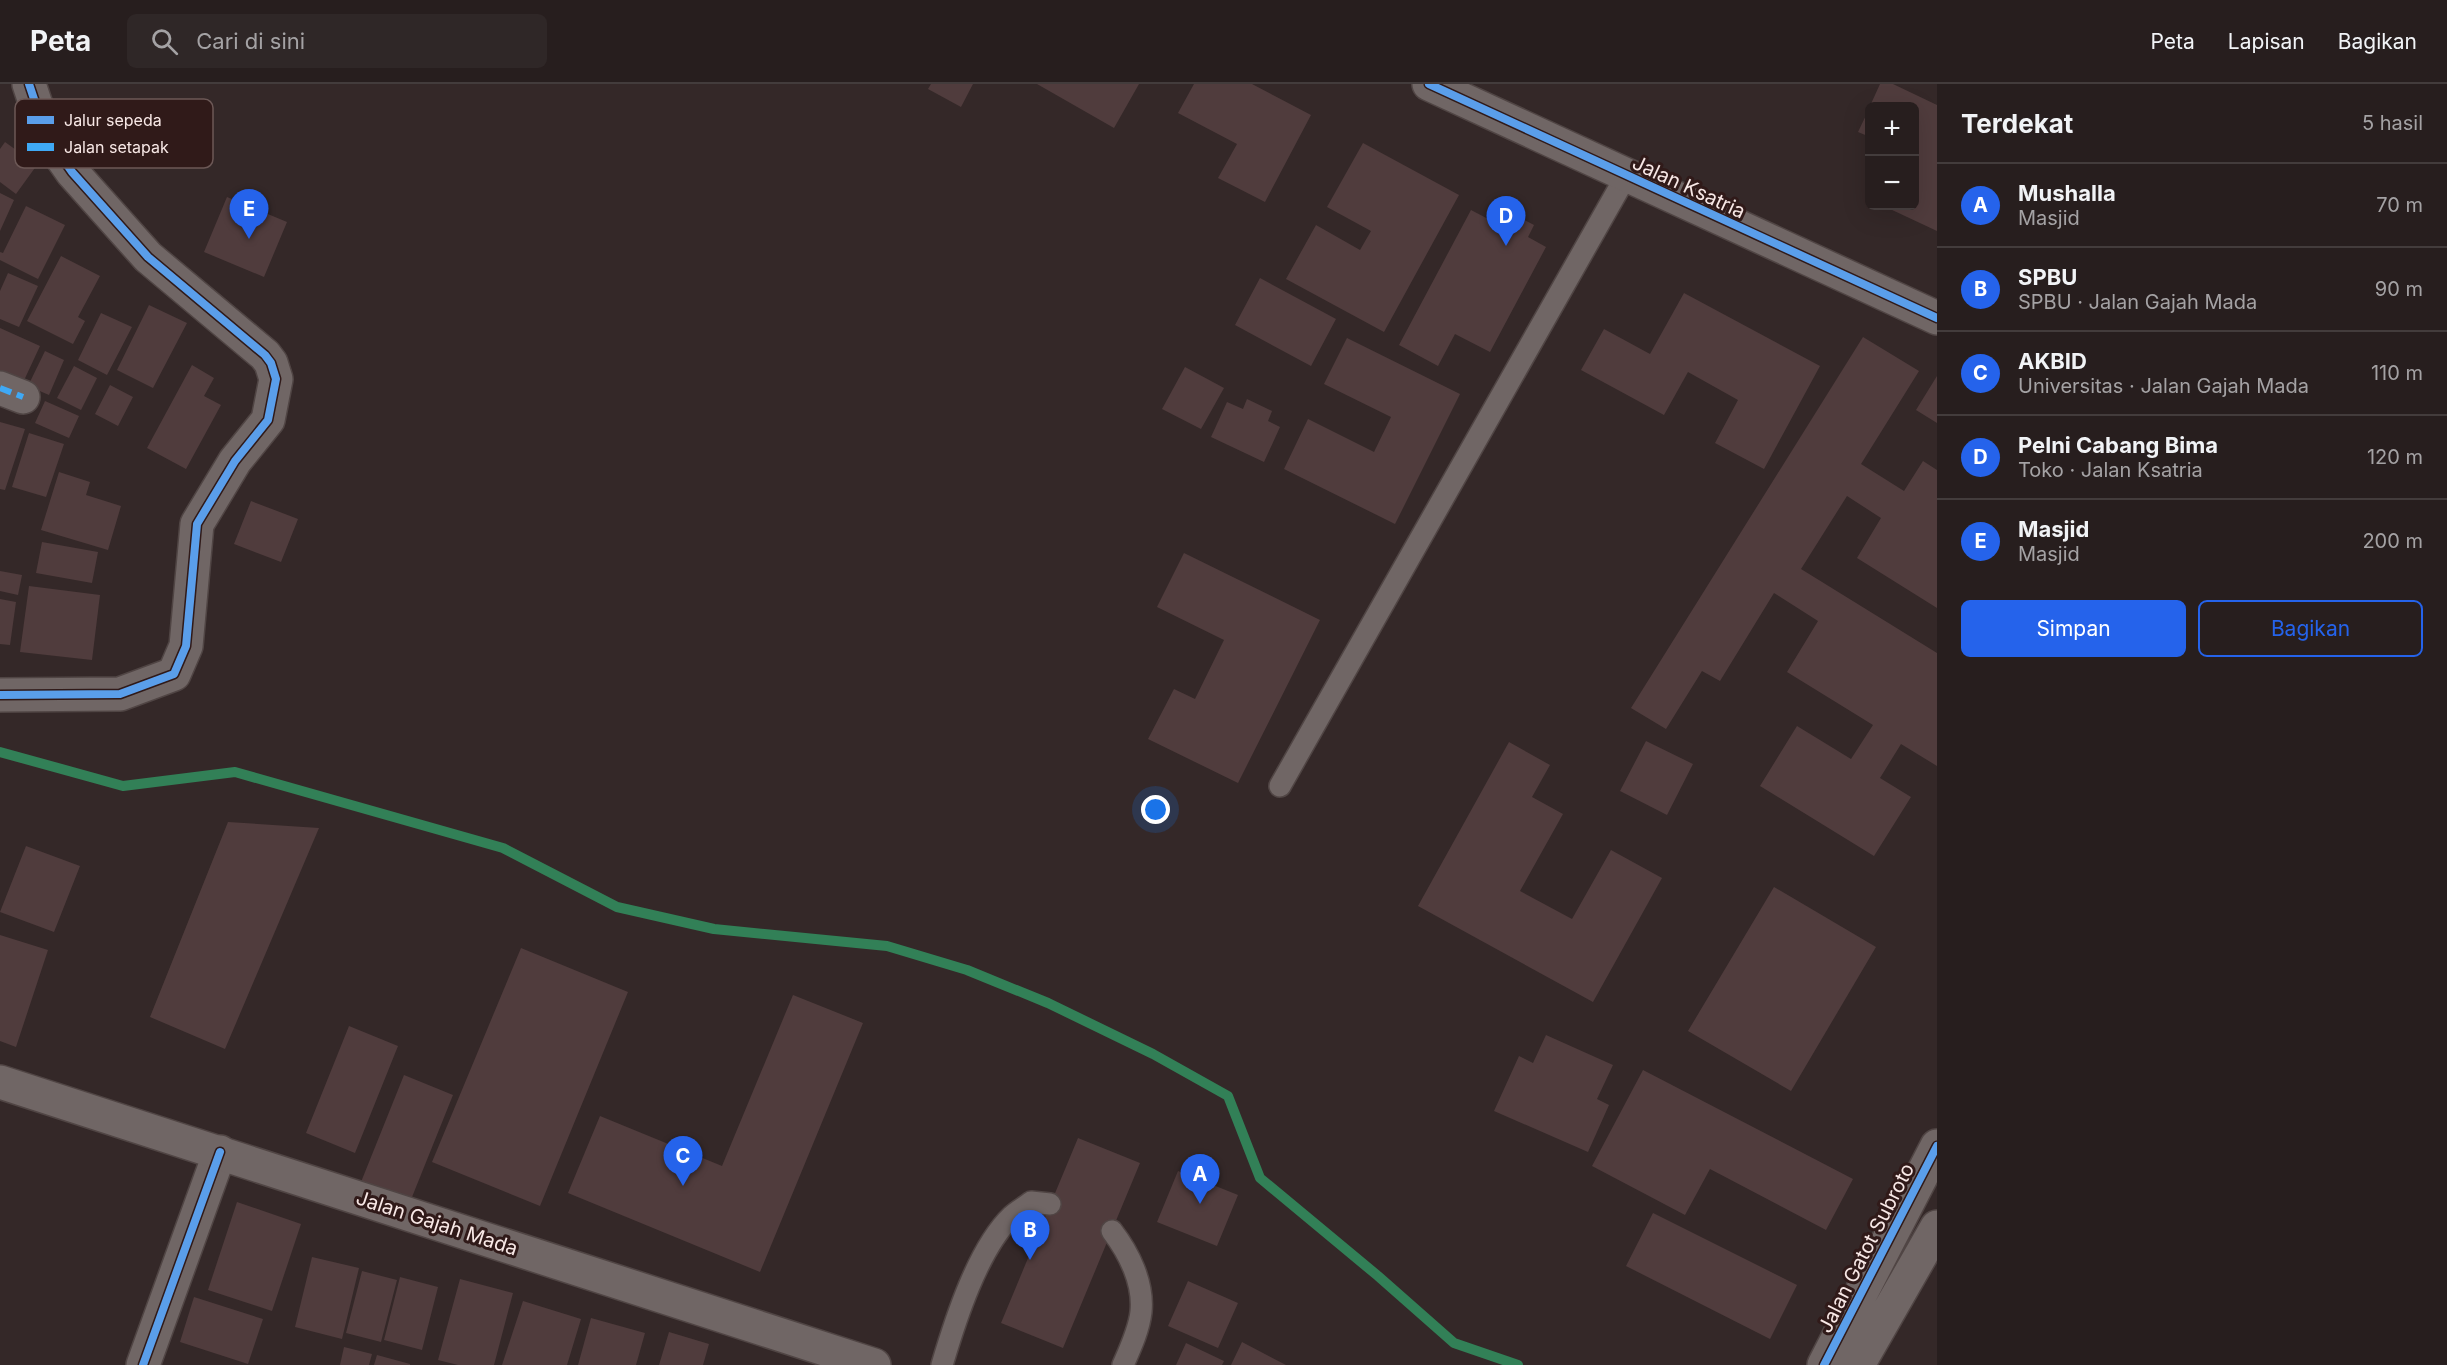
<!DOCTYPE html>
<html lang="id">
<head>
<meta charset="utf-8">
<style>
	body { margin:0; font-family:Inter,sans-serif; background:#2f2727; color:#f1f3f6 }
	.controls { position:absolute; right:18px; top:18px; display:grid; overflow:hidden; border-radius:9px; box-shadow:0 6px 24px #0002 }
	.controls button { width:54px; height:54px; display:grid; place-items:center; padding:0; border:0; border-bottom:2px solid #433c3c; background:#271e1e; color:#f1f3f6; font:30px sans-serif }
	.you { position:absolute; left:1156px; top:726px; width:21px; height:21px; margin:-15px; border:4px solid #fff; border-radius:50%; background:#1a73e8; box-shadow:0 0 0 9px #1a73e833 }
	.badge { display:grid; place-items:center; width:39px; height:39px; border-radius:50%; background:#2563eb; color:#fff; font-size:20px; font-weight:700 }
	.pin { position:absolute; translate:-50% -50px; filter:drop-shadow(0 2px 3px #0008) }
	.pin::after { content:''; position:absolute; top:32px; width:21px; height:18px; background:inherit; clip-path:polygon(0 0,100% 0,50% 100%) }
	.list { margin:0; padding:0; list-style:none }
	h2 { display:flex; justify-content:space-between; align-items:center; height:78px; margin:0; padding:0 24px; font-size:26px }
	h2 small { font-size:20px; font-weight:400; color:#a4a2a4 }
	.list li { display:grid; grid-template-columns:39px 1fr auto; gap:18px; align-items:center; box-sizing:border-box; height:84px; padding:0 24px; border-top:2px solid #433c3c }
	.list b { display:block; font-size:22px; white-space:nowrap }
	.list p { margin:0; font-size:20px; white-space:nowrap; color:#a4a2a4 }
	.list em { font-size:20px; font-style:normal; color:#a4a2a4 }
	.actions { display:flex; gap:12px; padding:18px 24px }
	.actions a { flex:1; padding:14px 0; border:2px solid #2563eb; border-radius:9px; text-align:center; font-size:21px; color:#2563eb }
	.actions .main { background:#2563eb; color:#fff }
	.icon { flex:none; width:33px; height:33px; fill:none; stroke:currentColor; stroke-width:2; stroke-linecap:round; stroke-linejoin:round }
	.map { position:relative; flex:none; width:1937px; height:1281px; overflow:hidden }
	header { display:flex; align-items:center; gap:36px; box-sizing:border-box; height:84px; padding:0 30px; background:#271e1e; border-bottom:2px solid #433c3c }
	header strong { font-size:28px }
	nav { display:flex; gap:33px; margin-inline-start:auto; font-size:21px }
	.search { width:420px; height:54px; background:#2f2727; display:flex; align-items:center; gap:15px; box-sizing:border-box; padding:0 21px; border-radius:9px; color:#a4a2a4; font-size:22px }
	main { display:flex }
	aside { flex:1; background:#271e1e }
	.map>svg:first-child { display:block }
</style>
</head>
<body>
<header>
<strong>Peta</strong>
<div class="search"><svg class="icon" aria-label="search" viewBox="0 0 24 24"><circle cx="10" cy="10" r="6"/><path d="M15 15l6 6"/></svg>Cari di sini</div>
<nav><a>Peta</a><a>Lapisan</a><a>Bagikan</a></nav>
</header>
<main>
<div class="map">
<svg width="1937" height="1281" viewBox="0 0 1937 1281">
	<rect width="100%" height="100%" fill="#342828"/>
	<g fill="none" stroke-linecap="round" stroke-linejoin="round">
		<!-- stream -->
		<path stroke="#328057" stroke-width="10" d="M0,668L123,702L235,688L503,764L617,823L714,845L887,862L967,886L1048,919L1153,970L1228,1012L1260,1094L1378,1192L1454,1259L1518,1281"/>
	</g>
	<!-- building -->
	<path fill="#503c3d" d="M931,0H973L961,23L928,5Z
		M1037,0H1139L1114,44Z
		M1194,0H1252L1311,31L1265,118L1218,94L1237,60L1178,29Z
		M1880,0H1893L1937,21V147L1890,125L1892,122H1914V22H1870Z
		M1870,23V53L1858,48Z
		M5,58L37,81L16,110L0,98V65Z
		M1363,59L1459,111L1384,248L1286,195L1316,141L1360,166L1371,147L1327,123Z
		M0,109L14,116L0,147Z
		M227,113L287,138L264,193L204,168Z
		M26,122L65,141L38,195L0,176V168L3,169Z
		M1500,123L1534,141L1528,153L1546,163L1490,268L1455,250L1438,282L1399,261L1471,126L1492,137Z
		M61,172L100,192L78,233L85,237L73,260L27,237Z
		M8,189L38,202L19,243L0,235V207Z
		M1260,194L1336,235L1311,282L1235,241Z
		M1684,209L1820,282L1764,385L1715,359L1738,316L1688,288L1664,331L1581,286L1604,245L1650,270Z
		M149,221L187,239L153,304L117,286Z
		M101,229L132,243L107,291L78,276Z
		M0,244L40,262L20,305L0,295Z
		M1863,253L1919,287L1861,380L1904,407L1923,377L1937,386V524L1857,474L1881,434L1847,412L1801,485L1937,569V682L1901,660L1880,694L1911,713L1874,772L1760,702L1797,642L1851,675L1873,641L1787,588L1818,537L1774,509L1720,597L1702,587L1666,645L1631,624Z
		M1347,254L1460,310L1395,440L1284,385L1308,335L1374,368L1391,333L1324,300Z
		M45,267L64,276L49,311L28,302Z
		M192,281L214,294L204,312L221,321L186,385L147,364Z
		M74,282L97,294L81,326L57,314Z
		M1185,283L1224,304L1201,345L1162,325Z
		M1937,292V339L1916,326Z
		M110,301L133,313L118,342L95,330Z
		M1247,315L1272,327L1268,337L1280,343L1264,378L1211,353L1227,318L1243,325Z
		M45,317L79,332L69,354L35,339Z
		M0,338L25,345L5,406L0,405Z
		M29,349L64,360L46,413L12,403Z
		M59,388L90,398L86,411L121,422L108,466L41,446Z
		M251,417L298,435L281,478L234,460Z
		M42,458L98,468L92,499L36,489Z
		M1184,469L1320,536L1238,699L1148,655L1174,605L1195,615L1224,556L1157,523Z
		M0,487L22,491L18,511L0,507Z
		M29,502L100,511L92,576L20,568Z
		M0,515L16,518L10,561L0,560Z
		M1646,657L1693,680L1667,731L1620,707Z
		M1509,658L1550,681L1532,713L1563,730L1520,807L1572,835L1611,766L1662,794L1593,918L1418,822Z
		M228,738L319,744L225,965L150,933Z
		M26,762L80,782L54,848L0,828Z
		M1774,803L1876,863L1791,1007L1688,947Z
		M0,851L48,866L16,963L0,957Z
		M521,864L628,908L540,1122L432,1078Z
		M793,911L863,939L760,1188L568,1109L600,1032L722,1082Z
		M349,942L398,962L355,1069L306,1049Z
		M1546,951L1613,981L1597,1015L1609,1021L1588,1068L1494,1027L1519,972L1533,979Z
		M1643,986L1853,1095L1826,1146L1710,1085L1685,1131L1592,1082Z
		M404,991L453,1011L410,1118L361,1098Z
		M1078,1054L1140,1079L1063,1264L1001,1239Z
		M1178,1087L1238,1111L1217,1162L1157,1138Z
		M237,1118L301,1140L272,1227L208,1206Z
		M1653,1129L1797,1201L1770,1255L1626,1182Z
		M312,1173L359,1184L342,1255L295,1243Z
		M362,1187L397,1196L381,1258L346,1249Z
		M400,1193L438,1203L422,1266L384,1256Z
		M460,1195L513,1209L494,1281H458L438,1276Z
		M1188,1197L1238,1219L1218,1264L1168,1242Z
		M194,1213L263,1235L248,1280L180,1258Z
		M523,1217L581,1235L567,1281H502Z
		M591,1234L645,1249L636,1281H578Z
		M669,1248L709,1260L703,1281H659Z
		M1242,1258L1286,1281H1231Z
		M1186,1259L1224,1277L1222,1281H1176Z
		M344,1263L372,1270L369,1281H340Z
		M377,1271L410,1280V1281H374Z"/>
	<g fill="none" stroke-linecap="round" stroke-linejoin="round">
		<!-- lane casing -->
		<g stroke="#504544" stroke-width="24">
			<path id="lane" d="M1280,702L1626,92
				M1112,1147C1129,1169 1144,1199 1141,1228C1139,1246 1130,1265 1123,1281
				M942,1281C955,1237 978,1164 1012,1132C1017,1127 1025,1123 1031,1118L1050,1120"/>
		</g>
		<!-- street casing -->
		<g stroke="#504544" stroke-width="36">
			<path id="street" d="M0,304L23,313
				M0,611L120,610L174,590L186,562L197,440L235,377L268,336L276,295L271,279L265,271L148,173L72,88L46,51L29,0
				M143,1281L220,1068"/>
		</g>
		<!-- secondary casing -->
		<g stroke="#504544" stroke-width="36">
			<path id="secondary" d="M1429,0L1937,234
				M0,998L874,1281
				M1824,1281L1937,1062
				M1858,1281L1937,1143"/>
		</g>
		<!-- lane -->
		<use href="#lane" stroke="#706665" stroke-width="21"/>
		<!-- street -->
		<use href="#street" stroke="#706665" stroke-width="33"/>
		<!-- secondary -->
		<use href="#secondary" stroke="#706665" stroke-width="33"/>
		<!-- quiet -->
		<path stroke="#3fa9f5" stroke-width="6" stroke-dasharray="12 6" stroke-linecap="butt" d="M0,304L23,313"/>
		<!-- cycleway casing -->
		<g stroke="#301a19" stroke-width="11">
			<path id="cycleway" d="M1429,0L1937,234
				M0,611L120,610L174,590L186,562L197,440L235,377L268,336L276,295L271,279L265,271L148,173L72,88L46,51L29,0
				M143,1281L220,1068
				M1824,1281L1937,1062"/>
		</g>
		<!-- cycleway -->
		<use href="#cycleway" stroke="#5a9eea" stroke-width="8"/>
	</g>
	<g text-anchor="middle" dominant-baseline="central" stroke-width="6" stroke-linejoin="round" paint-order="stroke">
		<!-- street labels -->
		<g font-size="20" fill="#f8e8e6" stroke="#301a19">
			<text transform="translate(1689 103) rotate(25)">Jalan Ksatria</text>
			<text transform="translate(437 1139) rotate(18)">Jalan Gajah Mada</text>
			<text transform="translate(1866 1164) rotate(-63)">Jalan Gatot Subroto</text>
		</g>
	</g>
	<!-- legend -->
	<rect x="15" y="15" width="198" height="69" rx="9" fill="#301a19" stroke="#6c5856" stroke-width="1.5"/>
	<rect x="27" y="32" width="27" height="8" fill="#5a9eea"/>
	<rect x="27" y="59" width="27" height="8" fill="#3fa9f5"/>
	<g font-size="16" fill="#f8e8e6">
		<text x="64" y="42">Jalur sepeda</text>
		<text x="64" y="69">Jalan setapak</text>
	</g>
</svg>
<div class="controls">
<button>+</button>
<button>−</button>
</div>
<div class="you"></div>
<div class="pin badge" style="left:1200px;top:1120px">A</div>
<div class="pin badge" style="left:1030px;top:1176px">B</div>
<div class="pin badge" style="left:683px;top:1102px">C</div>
<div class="pin badge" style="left:1506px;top:162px">D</div>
<div class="pin badge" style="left:249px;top:155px">E</div>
</div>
<aside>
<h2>Terdekat<small>5 hasil</small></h2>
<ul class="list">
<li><span class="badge">A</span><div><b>Mushalla</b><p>Masjid</p></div><em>70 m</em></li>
<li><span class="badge">B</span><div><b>SPBU</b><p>SPBU · Jalan Gajah Mada</p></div><em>90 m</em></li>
<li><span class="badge">C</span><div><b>AKBID</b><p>Universitas · Jalan Gajah Mada</p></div><em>110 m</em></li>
<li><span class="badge">D</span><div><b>Pelni Cabang Bima</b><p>Toko · Jalan Ksatria</p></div><em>120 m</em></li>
<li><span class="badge">E</span><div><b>Masjid</b><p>Masjid</p></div><em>200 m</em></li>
</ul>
<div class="actions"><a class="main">Simpan</a><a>Bagikan</a></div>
</aside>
</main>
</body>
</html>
